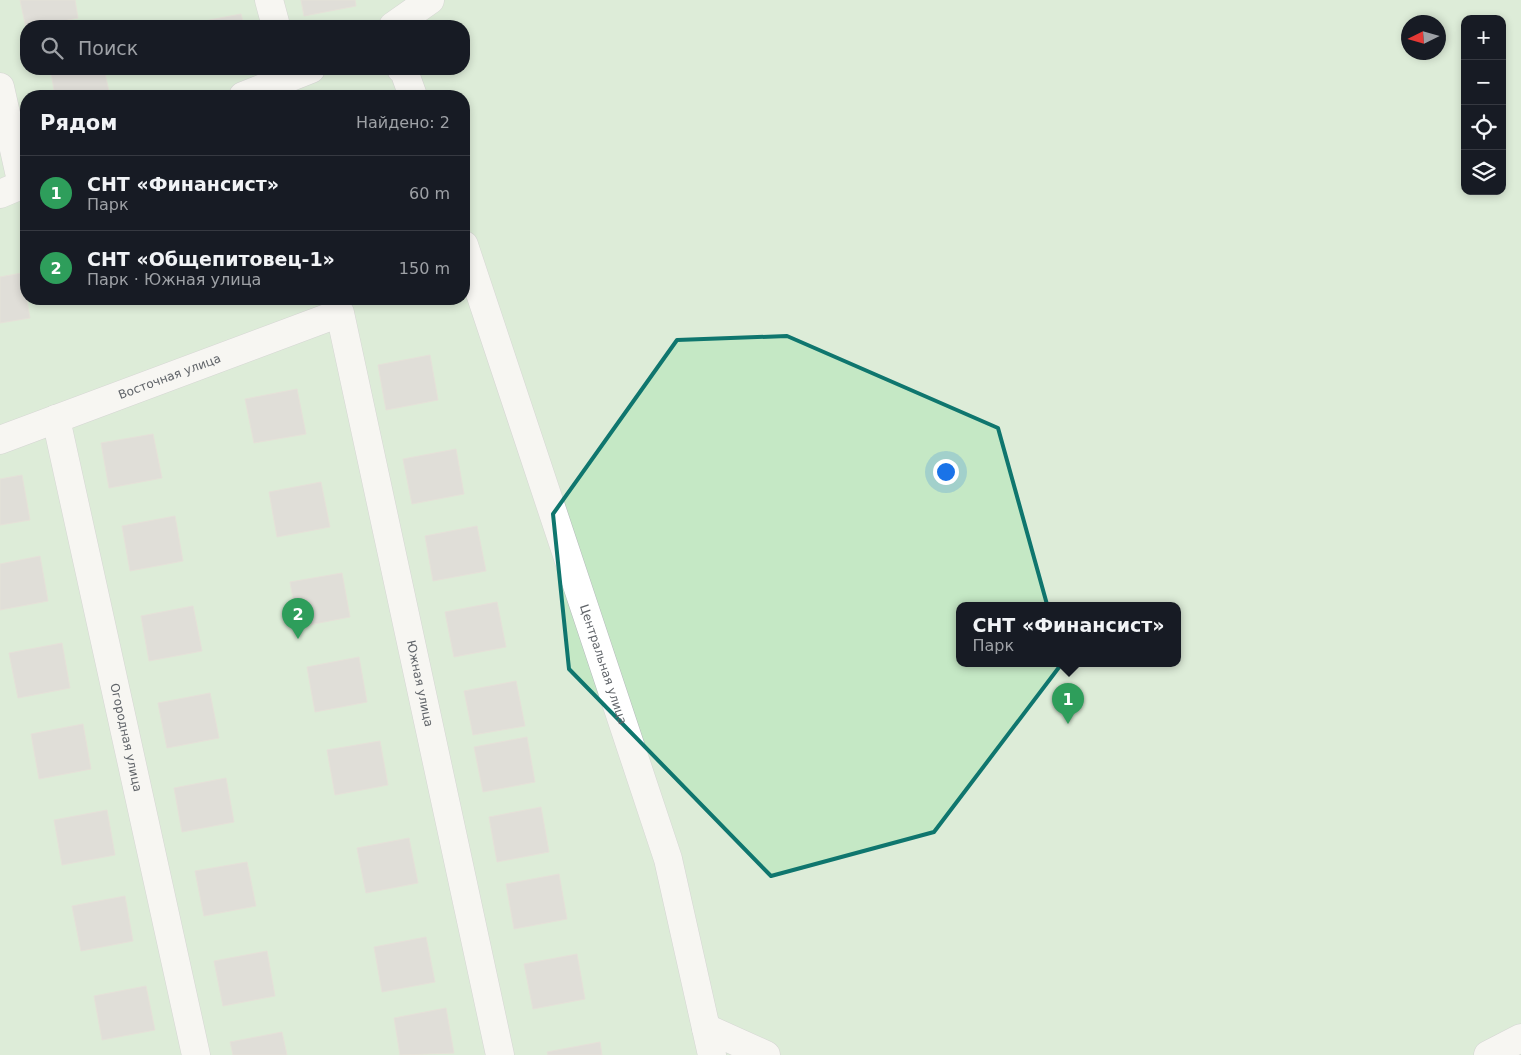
<!DOCTYPE html>
<html lang="ru">
<head>
<meta charset="utf-8">
<style>
	body { margin:0; font-family:"DejaVu Sans",sans-serif; background:#20242c; color:#f1f3f6 }
	.controls { position:absolute; right:15px; top:15px; display:grid; overflow:hidden; border-radius:10px; box-shadow:0 2px 8px #0003 }
	.controls button { width:45px; height:45px; display:grid; place-items:center; padding:0; border:0; border-bottom:1px solid #363941; background:#171b24; color:#f1f3f6; font:25px sans-serif }
	.compass { position:absolute; left:1401px; top:15px; width:45px; height:45px; border-radius:50%; background:#171b24; box-shadow:0 2px 8px #0003; rotate:265deg }
	.you { position:absolute; left:945px; top:471px; width:18px; height:18px; margin:-12px; border:4px solid #fff; border-radius:50%; background:#1a73e8; box-shadow:0 0 0 8px #1a73e833 }
	.badge { display:grid; place-items:center; width:32px; height:32px; border-radius:50%; background:#ea4335; color:#fff; font-size:16px; font-weight:700 }
	.pin { position:absolute; translate:-50% -41px; filter:drop-shadow(0 1px 2px #0008) }
	.pin::after { content:''; position:absolute; top:26px; width:18px; height:15px; background:inherit; clip-path:polygon(0 0,100% 0,50% 100%) }
	.popup { position:absolute; left:956px; top:602px; width:225px; height:65px; box-sizing:border-box; display:grid; place-content:center; border-radius:10px; background:#171b24; filter:drop-shadow(0 1px 4px #0005); font-size:16px; white-space:nowrap; color:#9ea1a6 }
	.popup b { font-size:19px; color:#f1f3f6 }
	.popup::after { content:''; position:absolute; left:50%; top:100%; margin-left:-10px; border:10px solid transparent; border-top-color:#171b24 }
	.list { margin:0; padding:0; list-style:none }
	h2 { display:flex; justify-content:space-between; align-items:center; height:65px; margin:0; padding:0 20px; font-size:21px }
	h2 small { font-size:16px; font-weight:400; color:#9ea1a6 }
	.list li { display:grid; grid-template-columns:32px 1fr auto; gap:15px; align-items:center; box-sizing:border-box; height:75px; padding:0 20px; border-top:1px solid #363941 }
	.list b { display:block; font-size:19px; white-space:nowrap }
	.list p { margin:0; font-size:16px; white-space:nowrap; color:#9ea1a6 }
	.list em { font-size:16px; font-style:normal; color:#9ea1a6 }
	.icon { flex:none; width:28px; height:28px; fill:none; stroke:currentColor; stroke-width:2; stroke-linecap:round; stroke-linejoin:round }
	.map { position:relative; flex:none; width:1521px; height:1055px; overflow:hidden }
	.search { position:absolute; background:#171b24; box-shadow:0 2px 8px #0003; left:20px; top:20px; width:450px; height:55px; display:flex; align-items:center; gap:12px; box-sizing:border-box; padding:0 18px; border-radius:20px; color:#9ea1a6; font-size:19px }
	.panel { position:absolute; background:#171b24; box-shadow:0 2px 8px #0003; left:20px; top:90px; width:450px; height:215px; border-radius:20px }
	.map>svg:first-child { display:block }
</style>
</head>
<body>
<div class="map">
<svg width="1521" height="1055" viewBox="0 0 1521 1055">
	<rect width="100%" height="100%" fill="#f1efe8"/>
	<!-- green -->
	<path fill="#c5e8c5" fill-rule="evenodd" d="M0,0H1521V1055H0ZM1465,19H1502V191H1465ZM1408,22H1438V52H1408ZM26,26H464V69H26ZM26,96H464V299H26ZM959,605H1177V663H959Z"/>
	<!-- building -->
	<path fill="#cccac5" stroke="#d6d1c6" d="M20,0H75L78,18L26,28Z
		M301,0H355L356,6L304,16Z
		M241,14L244,26H190L189,24Z
		M70,69H104L110,96H55L51,72Z
		M22,273L30,318L0,323V277Z
		M430,355L438,400L386,410L378,365Z
		M297,389L306,434L254,443L245,399Z
		M153,434L162,478L109,488L101,443Z
		M456,449L464,494L412,504L403,459Z
		M22,475L30,520L0,525V479Z
		M321,482L330,527L277,537L269,492Z
		M175,516L183,561L130,571L122,526Z
		M477,526L486,571L433,581L425,536Z
		M40,556L48,601L0,610V564Z
		M342,573L350,617L298,627L290,582Z
		M497,602L506,647L454,657L445,612Z
		M193,606L202,651L149,661L141,616Z
		M62,643L70,688L18,698L9,653Z
		M359,657L367,702L315,712L307,667Z
		M516,681L525,726L473,735L464,691Z
		M210,693L219,738L167,748L158,703Z
		M83,724L91,769L39,779L31,734Z
		M527,737L535,782L483,792L474,747Z
		M380,741L388,785L335,795L327,750Z
		M226,778L234,822L182,832L174,788Z
		M541,807L549,852L497,862L489,817Z
		M107,810L115,855L62,865L54,820Z
		M409,838L418,883L366,893L357,848Z
		M247,862L256,906L204,916L195,871Z
		M559,874L567,919L514,929L506,884Z
		M125,896L133,941L81,951L72,906Z
		M426,937L435,982L382,992L374,947Z
		M267,951L275,996L223,1006L214,961Z
		M577,954L585,999L533,1009L524,964Z
		M146,986L155,1030L102,1040L94,996Z
		M446,1008L454,1053L400,1055L394,1018Z
		M282,1032L287,1055H233L230,1042Z
		M600,1042L602,1055H548L547,1052Z"/>
	<g fill="none" stroke-linecap="round" stroke-linejoin="round">
		<!-- street casing -->
		<g stroke="#b5b8bc" stroke-width="29">
			<g id="street">
				<path d="M269,0L276,26"/>
				<path d="M393,26L430,0"/>
				<path d="M401,69L404,71L413,96"/>
				<path d="M0,87L22,185"/>
				<path d="M243,96L311,69"/>
				<path d="M0,194L26,183"/>
				<path id="s1" d="M464,245L668,859L712,1055"/>
				<path id="s2" d="M56,419L196,1055"/>
				<path id="s3" d="M0,440L340,313L500,1055"/>
				<path d="M706,1028L766,1055"/>
				<path d="M1488,1055L1521,1038"/>
			</g>
		</g>
		<!-- street -->
		<use href="#street" stroke="#fff" stroke-width="28"/>
	</g>
	<!-- marked area -->
	<path d="M0 0H1521V1055H0ZM787,336L998,428L1063,662L934,832L771,876L569,669L553,514L677,340Z" fill="#f1efe8" fill-opacity=".55" fill-rule="evenodd"/>
	<path fill="none" stroke="#0f766e" stroke-width="4" stroke-linejoin="round" d="M787,336L998,428L1063,662L934,832L771,876L569,669L553,514L677,340Z"/>
	<g text-anchor="middle" dominant-baseline="central" stroke-width="4.5" stroke-linejoin="round" paint-order="stroke">
		<!-- street labels -->
		<g font-size="12" fill="#5f6368" stroke="#fff">
			<text stroke="none"><textPath href="#s3" startOffset="181">Восточная улица</textPath></text>
			<text stroke="none"><textPath href="#s1" startOffset="442">Центральная улица</textPath></text>
			<text stroke="none"><textPath href="#s3" startOffset="742">Южная улица</textPath></text>
			<text stroke="none"><textPath href="#s2" startOffset="326">Огородная улица</textPath></text>
		</g>
	</g>
</svg>
<div class="controls">
<button>+</button>
<button>−</button>
<button><svg class="icon" aria-label="locate" viewBox="0 0 24 24"><circle cx="12" cy="12" r="6"/><path d="M12 2v4M12 18v4M2 12h4M18 12h4"/></svg></button>
<button><svg class="icon" aria-label="layers" viewBox="0 0 24 24"><path d="M12 4l9 5-9 5-9-5zM3 14l9 5 9-5"/></svg></button>
</div>
<svg class="compass" viewBox="-18 -18 36 36"><path d="M0-13l5 13h-10z" fill="#e53935"/><path d="M0 13l5-13h-10z" fill="#9ea1a6"/></svg>
<div class="you"></div>
<div class="pin badge" style="left:1068px;top:724px;background:#2e9e5b">1</div>
<div class="popup"><b>СНТ «Финансист»</b>Парк</div>
<div class="pin badge" style="left:298px;top:639px;background:#2e9e5b">2</div>
<div class="search"><svg class="icon" aria-label="search" viewBox="0 0 24 24"><circle cx="10" cy="10" r="6"/><path d="M15 15l6 6"/></svg>Поиск</div>
<section class="panel">
<h2>Рядом<small>Найдено: 2</small></h2>
<ul class="list">
<li><span class="badge" style="background:#2e9e5b">1</span><div><b>СНТ «Финансист»</b><p>Парк</p></div><em>60 m</em></li>
<li><span class="badge" style="background:#2e9e5b">2</span><div><b>СНТ «Общепитовец-1»</b><p>Парк · Южная улица</p></div><em>150 m</em></li>
</ul>
</section>
</div>
</body>
</html>
